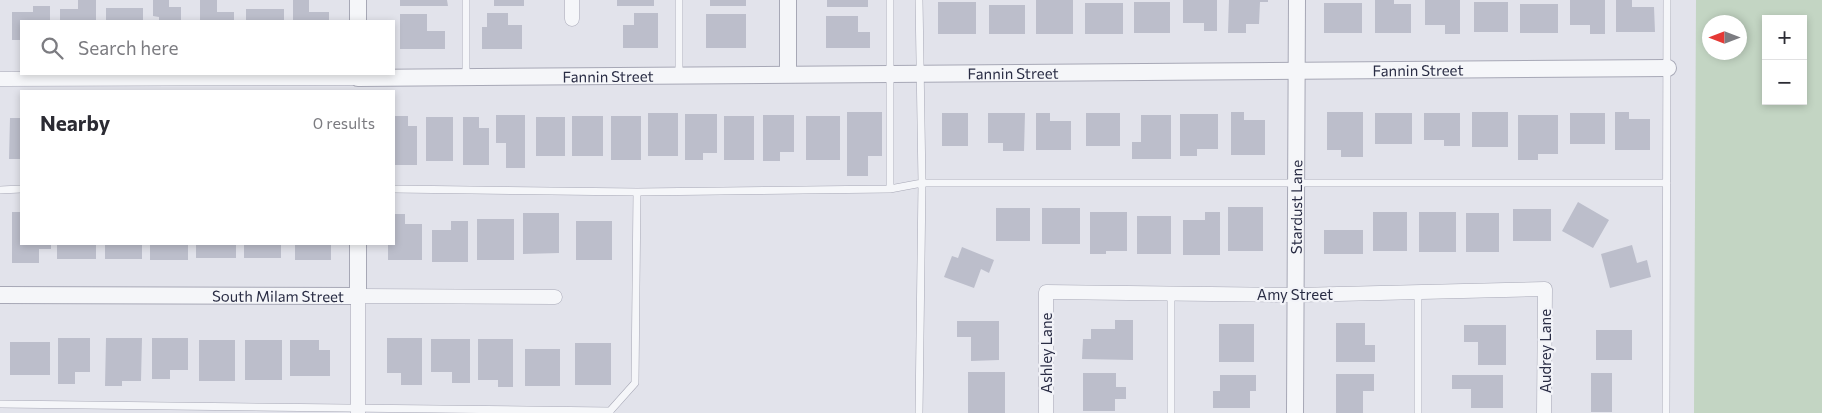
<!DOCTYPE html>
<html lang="en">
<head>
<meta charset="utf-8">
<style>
	body { margin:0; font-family:Commissioner,sans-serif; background:#f7f7f7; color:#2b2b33 }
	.controls { position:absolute; right:15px; top:15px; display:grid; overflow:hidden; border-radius:0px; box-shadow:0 2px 8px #0003 }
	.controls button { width:45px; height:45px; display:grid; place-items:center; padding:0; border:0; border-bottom:1px solid #e1e1e2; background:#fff; color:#2b2b33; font:25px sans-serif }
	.compass { position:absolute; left:1702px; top:15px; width:45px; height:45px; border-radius:50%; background:#fff; box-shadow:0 2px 8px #0003; rotate:270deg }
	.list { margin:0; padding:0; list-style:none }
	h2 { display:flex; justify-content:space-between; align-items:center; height:65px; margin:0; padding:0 20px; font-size:21px }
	h2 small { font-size:16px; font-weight:400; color:#7c7c81 }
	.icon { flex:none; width:28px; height:28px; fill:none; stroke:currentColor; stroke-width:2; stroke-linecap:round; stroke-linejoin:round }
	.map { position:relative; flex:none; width:1822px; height:413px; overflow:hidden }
	.search { position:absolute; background:#fff; box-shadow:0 2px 8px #0003; left:20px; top:20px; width:375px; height:55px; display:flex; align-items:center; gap:12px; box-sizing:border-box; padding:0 18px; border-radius:0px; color:#7c7c81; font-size:19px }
	.panel { position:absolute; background:#fff; box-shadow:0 2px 8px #0003; left:20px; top:90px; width:375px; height:155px; border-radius:0px }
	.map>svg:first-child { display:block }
</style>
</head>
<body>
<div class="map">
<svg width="1822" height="413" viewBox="0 0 1822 413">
	<rect width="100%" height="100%" fill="#e2e3eb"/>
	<!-- green -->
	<path fill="#c3d5c3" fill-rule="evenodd" d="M1696,0H1822V413H1694ZM1766,19H1803V101H1766ZM1710,22H1740V52H1710Z"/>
	<!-- building -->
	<path fill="#bcbecb" d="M78,0H96V21H60V9H78Z
		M153,0H169V7H181V21H159V17L153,16Z
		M200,0H217V12H234V21H200Z
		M293,0H309V12H329V21H293Z
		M400,0H447L448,6H400Z
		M494,0H524V6H494Z
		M617,0H654V6H617Z
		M710,0H746V6H710Z
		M827,0H868V7H827Z
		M1036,0H1073V34H1036Z
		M1183,0H1217V31H1204V23H1183Z
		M1229,0H1268V2H1260L1259,24H1246V33H1228Z
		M1375,0H1394V4H1411V33H1375Z
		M1425,0H1460V34H1445V25H1425Z
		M1570,0H1605V34H1590V25H1570Z
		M1616,0H1632V7H1654L1655,32H1616Z
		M938,2H976V34H938Z
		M1134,2H1170V33H1134Z
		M1474,2H1508V32H1474Z
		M1085,3H1123V34H1085Z
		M1324,3H1362V33H1324Z
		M1520,4H1558V33H1520Z
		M989,5H1025V34H989Z
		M33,6H50V21H21V40H12V12H33Z
		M106,8H143V21H106Z
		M246,9H284V21H246Z
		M487,13H508V25H522V49H482V27H487Z
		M634,13H658V48H623V25H634Z
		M400,14H427V31H445V49H400Z
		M706,14H746V48H706Z
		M826,16H858V32H870V48H826Z
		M847,112H882V156H868V176H847Z
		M1231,112H1244V120H1265V155H1231Z
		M1327,112H1363V157H1341V150H1327Z
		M1472,112H1508V147H1472Z
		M1615,112H1629V119H1650V150H1615Z
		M648,113H678V156H648Z
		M942,113H968V146H942Z
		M988,113H1025L1024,151H1003V143H988Z
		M1036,113H1050V121H1071V150H1036Z
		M1086,113H1120V146H1086Z
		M1375,113H1412V144H1375Z
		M1424,113H1460V146H1444V140H1424Z
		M1570,113H1605V144H1570Z
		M685,114H717V153H703V160H685Z
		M1180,114H1218V149H1197V156H1180Z
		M496,115H525V168H506V143H496Z
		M763,115H794V152H780V161H763Z
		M1141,115H1171V159H1132V142H1141Z
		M1518,115H1558V154H1538V160H1518Z
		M394,116H408V126H417V165H394Z
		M572,116H603V156H572Z
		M611,116H641V160H611Z
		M724,116H754V160H724Z
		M806,116H840V160H806Z
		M426,117H453V161H426Z
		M463,117H479V128H489V165H463Z
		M536,117H565V156H536Z
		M10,118H21V159H9Z
		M1578,202L1609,220L1593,248L1562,231Z
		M1228,207H1263V251H1228Z
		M996,208H1030V241H996Z
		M1042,208H1080V244H1042Z
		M1513,209H1551V241H1513Z
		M12,212H21V244H51V249H39V263H12Z
		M1090,212H1127V251H1106V254H1090Z
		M1205,212H1220V255H1183V220H1205Z
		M1373,212H1407V251H1373Z
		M1419,212H1456V252H1419Z
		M523,213H559V253L523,254Z
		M1466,213H1499V252H1466Z
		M394,214H405V224H422V260H388V244H394Z
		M1137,216H1171V254H1137Z
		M477,219H514V260H477Z
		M451,221H468V262H432V230H451Z
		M576,221H612V260H576Z
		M1324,230H1363V254H1324Z
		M57,244H96V259H57Z
		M105,244H142V259H105Z
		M150,244H188V260H150Z
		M196,244H236V258H196Z
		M244,244H281V258H244Z
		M295,244H331V260H295Z
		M1632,245L1637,263L1647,260L1651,277L1610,288L1601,254Z
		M962,247L994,260L989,273L981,269L974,288L944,277L952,256L958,258Z
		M1115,320H1133V360L1082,359L1083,339H1091V329H1115Z
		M957,321H999V360L971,361V337H957Z
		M1336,323H1365V345H1375V362H1336Z
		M1219,324H1254V362H1219Z
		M1464,325H1506V365H1478V342H1464Z
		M1596,330H1632V360H1596Z
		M58,338H90V372H75V384H58Z
		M106,338H142L141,381H122V386H105Z
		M152,338H188V370H170V379H152Z
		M387,338H422V385H401V373H387Z
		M431,339H470V383H452V372H431Z
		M478,339H513V387H498V380H478Z
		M199,340H235V381H199Z
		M245,340H282V380H245Z
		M290,340H319V350H330V376H290Z
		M10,342H50V375H10Z
		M575,343H611V385H575Z
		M525,349H560V386H525Z
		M968,372H1005V413H968Z
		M1083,373H1116V387H1126V399H1115V411H1083Z
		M1591,373H1612V412H1591Z
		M1336,374H1374V391H1363V413H1336Z
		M1220,375H1256V391H1250V408H1213V391H1220Z
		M1452,375H1503V408H1471V389H1452Z"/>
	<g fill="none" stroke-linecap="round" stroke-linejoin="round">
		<!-- service casing -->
		<g stroke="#a7a8b6" stroke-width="8">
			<path id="service" d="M466,0V76
				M679,0V75
				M919,0L922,183L919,413
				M394,189L637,192L890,189L922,183H1667
				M890,189V0
				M0,190L21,189
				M1418,292V413
				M0,404L610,411
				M610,413V411L635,383L637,192
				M1171,413V294
				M1666,413L1667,0"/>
		</g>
		<!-- minor casing -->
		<g stroke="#a7a8b6" stroke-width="15">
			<path id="minor" d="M572,19V0
				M0,79L358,78
				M358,413V296L555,297
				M1046,413V292L1296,295L1545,289L1544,413"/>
		</g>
		<!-- tertiary casing -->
		<g stroke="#a7a8b6" stroke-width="18">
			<g id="tertiary">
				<path d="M358,0V21"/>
				<path d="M788,74V0"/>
				<path id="s1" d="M358,78L1668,68"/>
				<path id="s2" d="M0,295L358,296V244"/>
				<path id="s3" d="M1295,413L1297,0"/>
			</g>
		</g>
		<!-- service -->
		<use href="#service" stroke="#f5f6f9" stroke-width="7"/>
		<!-- minor -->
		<use href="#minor" stroke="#f5f6f9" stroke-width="14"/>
		<!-- tertiary -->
		<use href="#tertiary" stroke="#f5f6f9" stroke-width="16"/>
	</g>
	<g text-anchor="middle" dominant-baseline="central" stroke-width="4.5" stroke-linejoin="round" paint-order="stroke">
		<!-- street labels -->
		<g font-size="15" fill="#292c44" stroke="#f2f3f8">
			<text stroke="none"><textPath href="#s1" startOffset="1060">Fannin Street</textPath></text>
			<text stroke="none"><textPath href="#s1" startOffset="655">Fannin Street</textPath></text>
			<text stroke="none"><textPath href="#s1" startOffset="250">Fannin Street</textPath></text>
			<text stroke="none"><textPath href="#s3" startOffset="206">Stardust Lane</textPath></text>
			<text x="1295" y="294">Amy Street</text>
			<text stroke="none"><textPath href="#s2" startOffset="278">South Milam Street</textPath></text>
			<text transform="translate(1545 351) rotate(-90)">Audrey Lane</text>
			<text transform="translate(1046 353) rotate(-90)">Ashley Lane</text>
		</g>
	</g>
</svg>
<div class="controls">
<button>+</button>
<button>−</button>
</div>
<svg class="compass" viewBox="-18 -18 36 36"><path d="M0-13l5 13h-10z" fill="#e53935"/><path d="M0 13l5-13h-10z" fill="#7c7c81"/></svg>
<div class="search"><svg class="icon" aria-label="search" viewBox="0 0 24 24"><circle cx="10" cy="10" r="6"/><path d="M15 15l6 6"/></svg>Search here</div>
<section class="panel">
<h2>Nearby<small>0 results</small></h2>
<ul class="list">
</ul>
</section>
</div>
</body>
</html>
